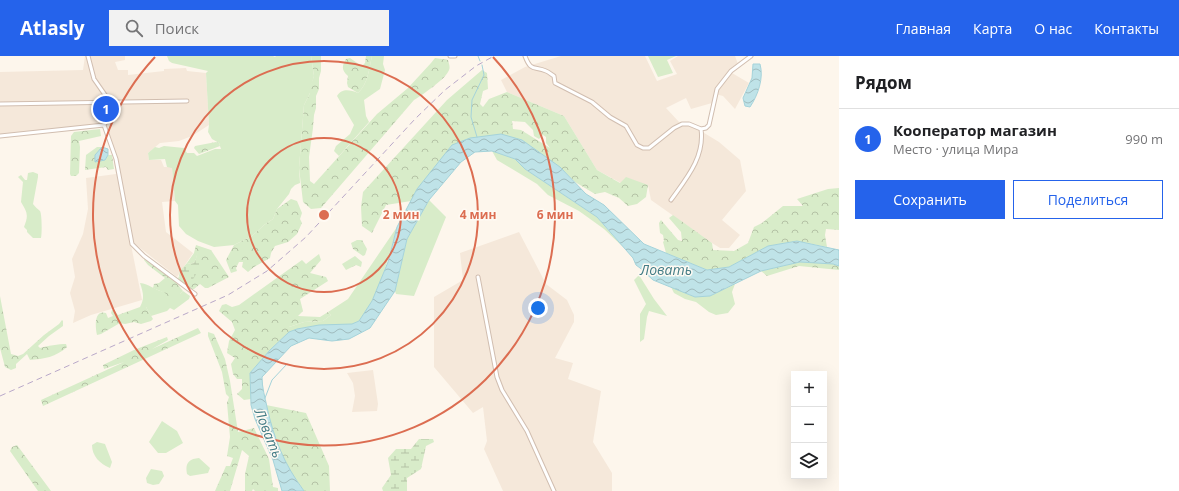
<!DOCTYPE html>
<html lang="ru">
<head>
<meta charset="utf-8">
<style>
	body { margin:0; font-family:"Open Sans",sans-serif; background:#f2f2f2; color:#202124 }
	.controls { position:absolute; right:12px; bottom:12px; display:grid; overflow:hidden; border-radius:0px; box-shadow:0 4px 16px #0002 }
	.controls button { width:36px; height:36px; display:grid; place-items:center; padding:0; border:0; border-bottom:1px solid #e0e0e0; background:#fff; color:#202124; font:20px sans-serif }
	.you { position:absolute; left:538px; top:252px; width:14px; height:14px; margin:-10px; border:3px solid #fff; border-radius:50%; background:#1a73e8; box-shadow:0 0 0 6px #1a73e833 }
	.badge { display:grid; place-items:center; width:26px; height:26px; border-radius:50%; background:#2563eb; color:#fff; font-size:13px; font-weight:700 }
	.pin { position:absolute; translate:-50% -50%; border:2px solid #fff; box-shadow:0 1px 4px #0006 }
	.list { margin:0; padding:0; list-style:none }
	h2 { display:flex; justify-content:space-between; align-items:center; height:52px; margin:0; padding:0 16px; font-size:17px }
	h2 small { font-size:13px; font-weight:400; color:#757577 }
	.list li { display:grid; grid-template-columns:26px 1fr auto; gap:12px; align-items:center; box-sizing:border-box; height:60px; padding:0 16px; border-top:1px solid #e0e0e0 }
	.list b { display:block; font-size:15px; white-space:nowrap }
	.list p { margin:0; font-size:13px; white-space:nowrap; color:#757577 }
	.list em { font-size:13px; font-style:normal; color:#757577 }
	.actions { display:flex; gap:8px; padding:12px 16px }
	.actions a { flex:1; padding:9px 0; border:1px solid #2563eb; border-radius:0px; text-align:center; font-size:14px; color:#2563eb }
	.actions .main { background:#2563eb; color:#fff }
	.icon { flex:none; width:22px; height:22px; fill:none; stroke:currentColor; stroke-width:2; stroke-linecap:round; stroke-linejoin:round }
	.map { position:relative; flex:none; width:839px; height:435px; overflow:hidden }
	header { display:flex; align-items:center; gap:24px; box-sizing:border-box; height:56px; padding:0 20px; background:#2563eb; color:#fff }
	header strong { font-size:19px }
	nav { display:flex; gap:22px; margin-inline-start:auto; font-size:14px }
	.search { width:280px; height:36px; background:#f2f2f2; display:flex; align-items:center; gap:10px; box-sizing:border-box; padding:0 14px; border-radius:0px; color:#757577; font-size:15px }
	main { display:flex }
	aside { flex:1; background:#fff }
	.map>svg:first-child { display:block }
</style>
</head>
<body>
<header>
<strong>Atlasly</strong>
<div class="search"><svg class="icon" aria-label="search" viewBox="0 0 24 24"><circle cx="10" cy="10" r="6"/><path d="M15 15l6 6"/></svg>Поиск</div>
<nav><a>Главная</a><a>Карта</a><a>О нас</a><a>Контакты</a></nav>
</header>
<main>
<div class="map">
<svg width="839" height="435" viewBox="0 0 839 435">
	<defs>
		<pattern id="forest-crowns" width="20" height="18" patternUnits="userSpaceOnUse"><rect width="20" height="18" fill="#d8ecc9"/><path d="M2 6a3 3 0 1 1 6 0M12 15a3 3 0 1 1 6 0" fill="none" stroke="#b4c2a5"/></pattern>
		<pattern id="wetland-marsh" width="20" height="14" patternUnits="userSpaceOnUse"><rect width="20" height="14" fill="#d8ecc9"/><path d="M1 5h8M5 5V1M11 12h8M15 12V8" fill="none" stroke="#b4c2a5"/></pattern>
		<pattern id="water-waves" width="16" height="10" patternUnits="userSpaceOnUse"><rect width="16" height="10" fill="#bfe3e8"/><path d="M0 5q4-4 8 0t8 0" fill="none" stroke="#a0bbbe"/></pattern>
	</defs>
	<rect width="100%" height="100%" fill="#fdf6ec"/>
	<!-- residential -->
	<path fill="#f5e8da" d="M85,0H125V4L115,6L118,14H128V19L164,15V13L186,12L187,15L206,17L209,69L192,80L179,85L160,87L148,97L149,104H161L164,111H172L175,145L162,146L166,176L193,197L177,221L130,184L142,244L91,259L73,267L75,255L70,237L75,221L72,203L83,178L88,153L86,122L116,118L113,98L102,71L0,82V16L83,14Z
		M561,0H645L657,25L677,18L670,5L678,0H735L739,11L732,17L749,27L735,53L723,40L715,38L712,47L691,53L686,42L666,52L680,67L696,72L719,86L740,104L746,135L722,164L740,179L729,192H720L712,187L651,144L648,129L621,127L597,114L564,60L507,36L501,24L525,11Z
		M519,176L546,228L567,244L574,259V266L555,302L573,307L568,323L601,335L593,386L612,417V435H503L484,393L487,385L483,351L473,357L434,311V241L463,224L460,197Z
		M373,314L378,348L377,355L352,356L355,340L353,327L347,317Z"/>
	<!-- green -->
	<path fill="#d8ecc9" d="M167,0H273L275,1L276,0H311L314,20L310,34V37L304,49L299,112L300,127L295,129L291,133L289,138L277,153L273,163L264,169L252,180L234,189L214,191L198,185L186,178L179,170L178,149L175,145L172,112L167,111L165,103L149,104L148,97L155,91L159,92L164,90L184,92L187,97H194L197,100L215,93H221L219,87L212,83L208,76L209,69L206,17L208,15L172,7L169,5Z
		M372,0H384L383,8L385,14L380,33L364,44L366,60L369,66L339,100L334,95L336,90L350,78L354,69L337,40C342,32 350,34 358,37C368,28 369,13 372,0Z
		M648,0H676L667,4L673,17L658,21Z
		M492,95L515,103L525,113L597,161L623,191L604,173L579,155L548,139L537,128L497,104Z
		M33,116L38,118V121L33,148C35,151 38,153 40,155C42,158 42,179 41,182H33L27,176V174L24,171C29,159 27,156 21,146L23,126L18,121L21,119L25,124H27L28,117Z
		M429,144L446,161L414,240L396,238L395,235L407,183Z
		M397,171C392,190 373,263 353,268C348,269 342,268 337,269C321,269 304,270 289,276V271L304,266L323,265L331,259L328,256L348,243Z
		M639,219L654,243L667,260L649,255L647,261L644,283L640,286V258L646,248L634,224Z
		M140,227C149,228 155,234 164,236C169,238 175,238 180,238L183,235L190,240L189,243L174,254L170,252L167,255L151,260L146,251H140C145,242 143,236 140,227Z
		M735,228L732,236L735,248L728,257L716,259L709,256L696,246L685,243L674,237L671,231L695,241L710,240Z
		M162,365L177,375L183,387L166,397H158L149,386Z
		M97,386L105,388L112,406L110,412C100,408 92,400 92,389Z
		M199,402L210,412L208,417L190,420L187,418C185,408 188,403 199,402Z
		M151,413L162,415L164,420L159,428L153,429L147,427L146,422Z"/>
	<!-- forest -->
	<path fill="url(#forest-crowns)" fill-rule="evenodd" d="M311,0H321V15L319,22V33L316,40V52L314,59L313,72L309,101L310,125L314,128L377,58L408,32L431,7L435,2L448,4C449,8 451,12 448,16C444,24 422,39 414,44L321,152L311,153L303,146L299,112L304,49L310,37L309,34L314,20Z
		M366,0H372C369,13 368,28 358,37L348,31L347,27L348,20C341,14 342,10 346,3L350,2L360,9H363L365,7Z
		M482,14L487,17L488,33L483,35L480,48L483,51L489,43L507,36L564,60L597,114L620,127L626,121L648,129L646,141L637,148L628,150L619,142L605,136L595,138L575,126L560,111L501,78L417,133L411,145L386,149L372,177L362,170L361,151L363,136L447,44ZM512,65L525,66L533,74L534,80L539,83L543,79L546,81V87L550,92L521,74L513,73Z
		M100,73L101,80L79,85L80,91L79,117L76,120H71L70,118L71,80L74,76Z
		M216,86L219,87L220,90L199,98L194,92L195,90Z
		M97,91H102L96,99L105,104L108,99H112L114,113L108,114L106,111L85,114L86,99Z
		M839,132V174L826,173L825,179L827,191L797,185L768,190L729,211L707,214L666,197L663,186L664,185L663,179L660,177L659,167L661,164L678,184L682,185L681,176L669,162L673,159L712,187L713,194L734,195L748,187L754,171L762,167L783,150H803L797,143L828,133Z
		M291,143L297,145L302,157L300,163L302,167L297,178L288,186L275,190L271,197L270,202L254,211L248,216L242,211L243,206H239L236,212L237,215L231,217L226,204L234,189L252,180L264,169L273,163L277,153Z
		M357,184H362L367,193L365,199L363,200L353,193L351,187Z
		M196,189L211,194L229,221L208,232H205L200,228L194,233H191L178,223L179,220L190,227L198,196L195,206L191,208L187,207L194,197Z
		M319,198L321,204L310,217L326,221L328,225L300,243L303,255L298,260L320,261L328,256L331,259L323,265L304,266L289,271V276L270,294L250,317L251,343L244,344L237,338L242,333V323H237L233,318L231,308L235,302L227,297L229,285L235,274L232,266L219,255L222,249L226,248L232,251L239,249L302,204L306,208Z
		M355,200L362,206L361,211L356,209L346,214L342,208Z
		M145,202L175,225L183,235L180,238L170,243L165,237L153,232L154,228L159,227L165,222L148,209L144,204Z
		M800,206L833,208L839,210V214L799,210L767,220L761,215Z
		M0,240L11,298L18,300L23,298L44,279L59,268L62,264L63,265V270L49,280L38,290L40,292C47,290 59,288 66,288L67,291C56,301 44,303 30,304L27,298L16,308V312L11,314L5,311L0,292Z
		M140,251H146L153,263L151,265L141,268L134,266L125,268L120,267L101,278L97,279C95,271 94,253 106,257L108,262L113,260L111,257L112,254H114L118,259Z
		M198,272L201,277L43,350L41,344L124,306L104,313L103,309L134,294L167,281L168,284L152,293Z
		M208,276L214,278L225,303L230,325L238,376L254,372L269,403L273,431L278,432V435H255L253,433L252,435H245V418L249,400L242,394L230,435H215L226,410H230L233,402L227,400L230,381L227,347L229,341L226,338L222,316L208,280Z
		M266,349L306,357L329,410L330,435H304C283,407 273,382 266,349Z
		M17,389L51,435H38L10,395L12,391Z"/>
	<!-- wetland -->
	<path fill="url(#wetland-marsh)" d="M198,196H200V212L190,228L179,220L180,215L187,207L191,208L195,206Z
		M419,383H433L434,386L426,390L421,413L407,422V435H383L382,432L391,419L388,402L396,393H411Z"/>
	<!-- water -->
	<path fill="url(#water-waves)" stroke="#a5d3da" d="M753,8H760C764,22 758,39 750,51L745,50L743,42L752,22Z
		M501,78L522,84L560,111L586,138L604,149L644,188L707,214L729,211L768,190L797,185L839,194V210L833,208L800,206L761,215L710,240L695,241L653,224L640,212L636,209L633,202L597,161L525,113L515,103L492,95L475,96L461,106L429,144L407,183L395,235L370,272L349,283L332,285L309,282L291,290L262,321C262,332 265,341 267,351C274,383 284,408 304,435H282L273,404L255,363L251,349L250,317L270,294L289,276L297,273L319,269L352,268L359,265L372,245L388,206L397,171L417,133L452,89L470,82Z
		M102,91L108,93V99L105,104L95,106V99Z"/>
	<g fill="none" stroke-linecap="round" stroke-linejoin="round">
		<!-- stream -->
		<path stroke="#a5d3da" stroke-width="1" d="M478,0L480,5
			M477,81L471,61L472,44L484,19L482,9
			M265,342L272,324L287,308"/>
		<!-- minor casing -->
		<g stroke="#d1beb0" stroke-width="5">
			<path id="minor" d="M88,0L94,23L110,46L111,58L104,69
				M450,0H455
				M525,0C531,16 534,10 546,15C549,16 552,19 554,20L555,27L592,46L610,61L626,70L637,89L643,92H649L674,72L682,68H689L701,73
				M0,48L187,45
				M104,69L116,103L132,188L144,200L195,238
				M0,80L104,69
				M671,144C686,123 705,101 701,73L706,72L709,69L717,33L731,15L751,0
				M478,221L497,321L502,334L527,375L554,435"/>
		</g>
		<!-- minor -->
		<use href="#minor" stroke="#fff" stroke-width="3"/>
		<!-- rail -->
		<path stroke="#b9a8c9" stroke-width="1" stroke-dasharray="6 4" stroke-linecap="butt" d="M0,340L228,239L267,215L306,181L415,63L445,34L476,10L494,0"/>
	</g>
	<!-- distance rings -->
	<g fill="none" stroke="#dc6d51" stroke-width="2">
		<circle cx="324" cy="159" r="77"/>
		<circle cx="324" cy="159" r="154"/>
		<path d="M493 1A231 231 0 1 1 155 1"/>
	</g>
	<g text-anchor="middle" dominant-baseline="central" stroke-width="3" stroke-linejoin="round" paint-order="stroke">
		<!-- water labels -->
		<g font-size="14" font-style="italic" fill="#437c86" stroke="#fffaf3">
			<text x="666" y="213">Ловать</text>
			<text transform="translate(269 377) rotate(68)">Ловать</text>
		</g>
	</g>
	<circle cx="324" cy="159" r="6" fill="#dc6d51" stroke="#fffaf3" stroke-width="2"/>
	<g font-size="12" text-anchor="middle" font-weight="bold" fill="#dc6d51" stroke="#fffaf3" stroke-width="3" stroke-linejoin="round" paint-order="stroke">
		<text x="401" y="163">2 мин</text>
		<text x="478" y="163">4 мин</text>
		<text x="555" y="163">6 мин</text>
	</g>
</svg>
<div class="controls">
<button>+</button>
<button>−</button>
<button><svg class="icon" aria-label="layers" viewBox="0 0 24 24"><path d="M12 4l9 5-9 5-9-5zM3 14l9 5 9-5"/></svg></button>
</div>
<div class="you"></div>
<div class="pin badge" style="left:106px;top:53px">1</div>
</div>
<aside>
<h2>Рядом<small></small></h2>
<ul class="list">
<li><span class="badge">1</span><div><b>Кооператор магазин</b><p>Место · улица Мира</p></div><em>990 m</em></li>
</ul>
<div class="actions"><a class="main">Сохранить</a><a>Поделиться</a></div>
</aside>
</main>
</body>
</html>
